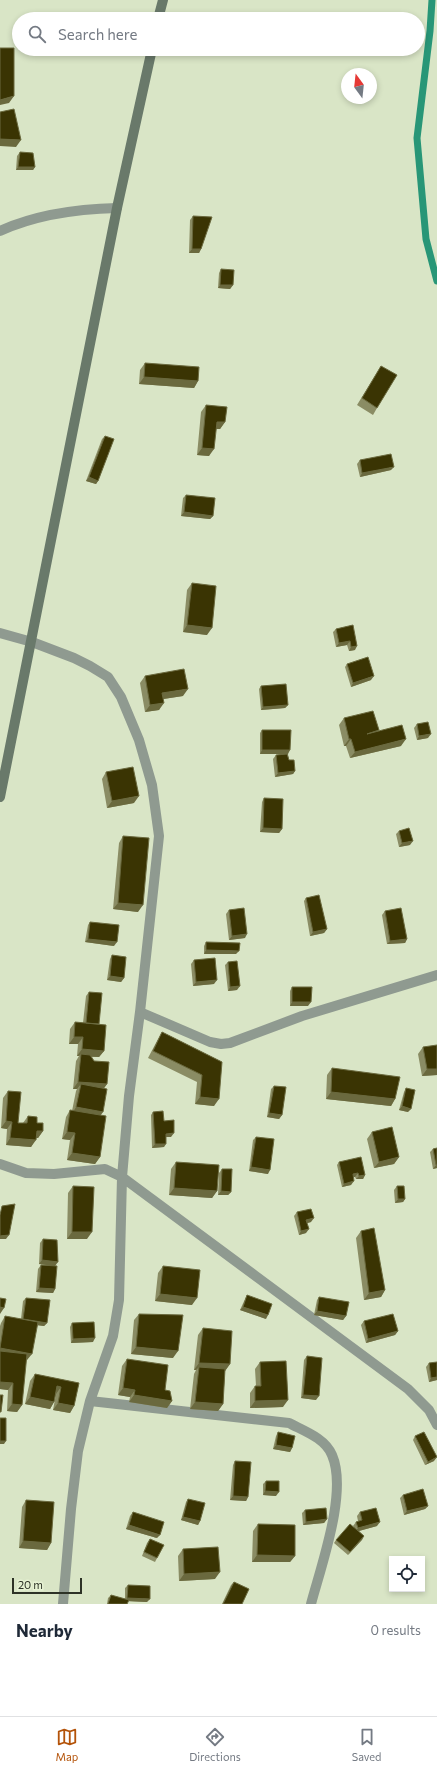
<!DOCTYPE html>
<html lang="en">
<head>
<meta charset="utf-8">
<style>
	body { margin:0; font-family:Commissioner,sans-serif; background:#f2f2f3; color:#1f2937 }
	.controls { position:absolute; right:12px; bottom:12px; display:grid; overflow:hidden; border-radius:0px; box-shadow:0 2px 6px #0003 }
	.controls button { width:36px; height:36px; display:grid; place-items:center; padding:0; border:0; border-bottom:1px solid #e0e1e3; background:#fff; color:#1f2937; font:20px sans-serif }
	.compass { position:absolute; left:341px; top:68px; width:36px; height:36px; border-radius:50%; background:#fff; box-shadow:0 2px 6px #0003; rotate:345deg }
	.scale { position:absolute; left:12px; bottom:10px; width:70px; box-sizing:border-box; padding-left:4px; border:2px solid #2d3226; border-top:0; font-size:11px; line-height:14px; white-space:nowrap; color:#2d3226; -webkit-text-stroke:3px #e6f2d3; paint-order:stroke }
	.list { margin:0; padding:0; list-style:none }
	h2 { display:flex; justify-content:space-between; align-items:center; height:52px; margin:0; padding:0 16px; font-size:17px }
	h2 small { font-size:13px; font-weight:400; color:#747a83 }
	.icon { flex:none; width:22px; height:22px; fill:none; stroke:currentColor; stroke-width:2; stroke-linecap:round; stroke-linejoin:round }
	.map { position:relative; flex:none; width:437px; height:1604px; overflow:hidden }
	.search { position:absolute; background:#fff; box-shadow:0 2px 6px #0003; left:12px; right:12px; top:12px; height:44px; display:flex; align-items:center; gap:10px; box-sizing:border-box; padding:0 14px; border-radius:22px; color:#747a83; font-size:15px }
	.sheet { height:112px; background:#fff }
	nav { display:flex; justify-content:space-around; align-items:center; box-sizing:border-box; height:56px; border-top:1px solid #e0e1e3; background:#fff; font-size:11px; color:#747a83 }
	nav a { display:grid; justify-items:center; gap:2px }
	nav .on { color:#b45309 }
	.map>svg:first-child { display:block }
</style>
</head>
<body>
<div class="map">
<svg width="437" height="1604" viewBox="0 0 437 1604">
	<rect width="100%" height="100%" fill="#d9e5c6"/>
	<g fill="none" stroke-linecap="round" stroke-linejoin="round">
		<!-- stream -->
		<path stroke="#289677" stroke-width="7" d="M432,0L430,31L417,138L426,239L437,281"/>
		<!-- street -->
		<path stroke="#8f9a90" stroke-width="10" d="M0,231C37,214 77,209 117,208
			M0,633L32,642L74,658L90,666L108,677L121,697L139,740L152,785L159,836L140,1012L129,1096L122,1177L119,1300L113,1336L90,1401L78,1451L71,1509L63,1604
			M140,1012L210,1042L221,1044L230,1043L302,1016L437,975
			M0,1164L26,1173L54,1174L105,1169L122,1177L408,1389L429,1410L437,1425
			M90,1401L289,1423C304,1431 325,1438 332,1455C348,1492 321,1566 311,1604"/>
		<!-- secondary -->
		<path stroke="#69796a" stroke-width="10" d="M158,19L163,0
			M0,797L117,208L152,49"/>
	</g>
	<!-- wall -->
	<path fill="#8a8c64" d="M20,152L35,167L33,170H16L17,156Z
		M193,216L201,249L199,253H189L190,220Z
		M221,269L233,285L230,289L218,288L219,273Z
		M145,363L198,381L194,388L139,384L140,370Z
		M381,366L377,408L373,415L357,405Z
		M206,405L225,422L220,429H216L209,456L197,455L201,412Z
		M105,436L98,481L96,484L86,481L102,439Z
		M360,460L391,470L360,477L357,464Z
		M186,495L213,516L210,519L181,516L183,498Z
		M192,583L207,635L183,632L187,590Z
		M353,625L355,650L349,651L347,645L336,647L333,632L336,629Z
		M347,664L371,680L351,687L345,667Z
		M145,676L183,696L163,699L159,710L145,712L140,683Z
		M261,686L288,705L285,708L261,710L259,689Z
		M344,718L379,730L377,732L401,746L350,758L346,746H344L339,725Z
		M417,724L428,738L417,740L414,728Z
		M262,730L288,754L289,760L295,771L293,774L275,777L273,759L276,755L286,754H260V733Z
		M106,772L134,803L107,808L102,779Z
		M264,798L282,829L279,833L260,832L262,802Z
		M399,831L410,845L399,847L396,834Z
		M123,836L138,912L113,909L119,843Z
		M306,898L327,929L324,933L310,936L304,901Z
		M229,910L245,938L229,940L226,914Z
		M385,911L407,939L405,943L387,944L382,915Z
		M90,922L114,946L85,942L88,925Z
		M206,942L236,954H204V946Z
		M112,955L124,978L121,982L107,980L110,959Z
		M194,960L214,984L193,986L191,964Z
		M228,962L237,990L228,991L225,965Z
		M292,987L308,1006H290V991Z
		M89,992L99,1024L104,1051L99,1057H92L107,1084L104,1088L101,1115L100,1157L95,1164L67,1160L70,1140L62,1139L66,1117L70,1110L72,1111L76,1091L77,1089H73L76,1061L79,1056H77L78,1044H69L70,1029L75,1022L83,1023L86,996Z
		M162,1032L222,1062L214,1106L195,1104L197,1082L148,1058L158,1039Z
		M423,1047L437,1075L422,1076L418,1054Z
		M332,1068L395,1099L391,1106L326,1099L327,1075Z
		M274,1086L282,1115L279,1119L267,1117L271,1089Z
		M406,1088L408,1112L399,1110L404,1092Z
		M8,1091L18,1123H23L28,1116L37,1123L43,1131L38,1138H36L31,1147L6,1145L7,1129L1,1128L3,1098Z
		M153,1112L164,1121L171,1137H166L164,1147L152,1148L151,1115Z
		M372,1132L399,1157L394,1164L374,1168L367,1139Z
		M256,1137L268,1174L249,1171L253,1140Z
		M437,1148V1168L433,1169L430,1152L433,1149Z
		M176,1162L217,1191L212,1198L169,1195L171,1169Z
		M339,1162L365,1175L363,1179H356L355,1177H353L351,1185L342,1187L337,1165Z
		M222,1169L231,1192L228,1195H218L219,1173Z
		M73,1186L87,1239H67L68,1193Z
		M397,1186L405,1199L403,1202L395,1203L394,1190Z
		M297,1212L311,1222L307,1223L306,1233L299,1235L294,1216Z
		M361,1231L385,1290L381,1297L364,1300L356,1238Z
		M43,1239L55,1266V1289L53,1293L36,1292L38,1269L41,1265L53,1266L39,1264L40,1243Z
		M163,1266L192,1305L155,1301L158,1273Z
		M247,1295L266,1319L240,1310L245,1299Z
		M319,1297L346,1316L343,1320L314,1315L317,1300Z
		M26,1298L47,1323L44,1326L37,1325L27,1360H26L22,1405L17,1412L7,1411L8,1390L0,1389V1326L1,1323L5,1316L21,1319L23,1301Z
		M139,1314L173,1358L131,1354L134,1320Z
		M364,1321L398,1331L395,1335L366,1343L361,1325Z
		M72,1323L93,1342L71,1343L70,1327Z
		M203,1328L230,1364L225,1371L223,1404L218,1411L190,1409L194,1374L196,1370H194L198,1335Z
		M307,1356L316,1400L301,1398L304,1360Z
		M127,1359L165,1390L172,1401L167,1408L129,1402L130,1397L118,1395L122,1366Z
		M260,1362L283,1407L250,1408V1393L255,1386H256L255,1369Z
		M429,1363L437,1380L429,1382L426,1367Z
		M35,1374L79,1383L74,1406L70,1413L53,1410L56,1394L54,1402L50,1409L25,1404L30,1381Z
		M278,1432L292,1448L290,1452L273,1449L276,1436Z
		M415,1436L434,1461L425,1465L413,1440Z
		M235,1461L248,1497L246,1501L230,1500L233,1465Z
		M266,1481L276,1496L263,1495V1484Z
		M403,1495L428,1506L425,1509L404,1515L400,1498Z
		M188,1499L200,1521L198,1525L181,1520L186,1502Z
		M26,1500L51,1543L47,1550L19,1548L22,1507Z
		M305,1510L327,1519L324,1523L303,1525L302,1513Z
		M133,1512L157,1538L126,1529L130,1516Z
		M360,1512L377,1526L359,1531L364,1536L348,1555L334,1543L336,1540L354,1527L353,1526L356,1522L358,1521L357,1516Z
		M258,1524L295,1556L290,1562H252L253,1531Z
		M150,1539L157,1558L155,1562L142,1556L147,1543Z
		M183,1549L215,1579L179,1581L178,1556Z
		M234,1582L242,1604H222L231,1585Z
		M128,1585L147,1602L128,1601L127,1604H107L108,1598L111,1595L125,1599V1588Z"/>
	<!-- shaded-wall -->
	<path fill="#6a693e" d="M14,96L9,103L0,105V100Z
		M0,139L21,140L16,147L0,146Z
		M18,167H35L33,170H16Z
		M192,249H201L199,253H189Z
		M220,285H233L230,289L218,288Z
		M144,377L198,381L194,388L139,384Z
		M217,422H225L220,429H212Z
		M202,448L214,449L209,456L197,455Z
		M394,467L391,470L360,477L362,473Z
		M89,477L98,481L96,484L86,481Z
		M184,512L213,516L210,519L181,516Z
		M187,625L212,628L207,635L183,632Z
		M350,641L347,645L336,647L339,643Z
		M357,646L355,650L349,651L351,647Z
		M374,676L371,680L351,687L353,683Z
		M188,689L183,696L157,700L162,693Z
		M164,703L159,710L145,712L150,705Z
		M288,705L285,708L261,710L263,707Z
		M431,734L428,738L417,740L419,736Z
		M349,739H351L346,746H344Z
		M406,739L401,746L350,758L355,752Z
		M262,750H290L288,754H260Z
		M295,771L293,774L275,777L278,773Z
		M139,796L134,803L107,808L112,801Z
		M263,828L282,829L279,833L260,832Z
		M413,841L410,845L399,847L402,843Z
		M118,903L143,905L138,912L113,909Z
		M327,929L324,933L310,936L313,932Z
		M247,934L245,938L229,940L232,936Z
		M88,939L117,942L114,946L85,942Z
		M407,939L405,943L387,944L390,941Z
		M206,950L239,951L236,954H204Z
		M110,976L124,978L121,982L107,980Z
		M217,980L214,984L193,986L196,982Z
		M240,986L237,990L228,991L230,987Z
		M292,1002H311L308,1006H290Z
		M74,1037H83L78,1044H69Z
		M82,1049L104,1051L99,1057L81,1056V1054L79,1056H77Z
		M427,1069H437V1075L422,1076Z
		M78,1082L107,1084L102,1091L81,1084L77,1089H73Z
		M331,1092L395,1099L391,1106L326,1099Z
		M200,1097L219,1099L214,1106L195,1104Z
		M402,1106L411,1109L408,1112L399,1110Z
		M76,1107L103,1112L98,1119L72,1114Z
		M269,1113L282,1115L279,1119L267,1117Z
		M6,1121L12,1122L7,1129L1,1128Z
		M37,1131H43L38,1138H32Z
		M67,1132L75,1133L70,1140L62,1139Z
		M174,1133L171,1137H163L166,1134Z
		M10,1138L36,1140L31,1147L6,1145Z
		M155,1144H166L164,1147L152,1148Z
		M72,1153L100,1157L95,1164L67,1160Z
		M399,1157L394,1164L374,1168L379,1162Z
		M436,1165H437V1168L433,1169Z
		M251,1167L270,1170L268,1174L249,1171Z
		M358,1173L355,1177L350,1178L353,1174Z
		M365,1175L363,1179H356L359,1176Z
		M354,1181L351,1185L342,1187L344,1184Z
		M174,1188L217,1191L212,1198L169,1195Z
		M221,1191L231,1192L228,1195H218Z
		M398,1199H405L403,1202L395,1203Z
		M314,1218L311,1222L304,1224L306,1220Z
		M309,1229L306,1233L299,1235L301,1231Z
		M72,1232H92L87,1239H67Z
		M9,1235L6,1239H0V1236Z
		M42,1260L58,1262L55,1266L39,1264Z
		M39,1288L55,1289L53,1293L36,1292Z
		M385,1290L381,1297L364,1300L369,1293Z
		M160,1294L197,1298L192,1305L155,1301Z
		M0,1307L4,1308L0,1314Z
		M243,1307L268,1315L266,1319L240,1310Z
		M317,1311L346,1316L343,1320L314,1315Z
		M23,1319L47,1323L44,1326L20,1323Z
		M398,1331L395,1335L366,1343L368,1339Z
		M95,1338L93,1342L71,1343L73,1339Z
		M136,1347L178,1351L173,1358L131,1354Z
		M0,1348L32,1354L27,1360L0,1355Z
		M199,1363L230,1364L225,1371L199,1367L196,1370H194Z
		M437,1377V1380L429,1382L431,1378Z
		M0,1382L13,1383L8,1390L0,1389Z
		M57,1386L61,1387L56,1394Z
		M123,1388L135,1390L130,1397L118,1395Z
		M134,1395L172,1401L167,1408L129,1402Z
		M303,1395L319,1396L316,1400L301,1398Z
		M30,1397L54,1402L50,1409L25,1404Z
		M288,1400L283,1407L250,1408L255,1401Z
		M195,1402L223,1404L218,1411L190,1409Z
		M58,1403L74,1406L70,1413L53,1410Z
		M12,1404L22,1405L17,1412L7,1411Z
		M0,1441H6L4,1444H0Z
		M276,1445L292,1448L290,1452L273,1449Z
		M437,1457L434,1461L425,1465L428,1462Z
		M265,1491L279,1492L276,1496L263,1495Z
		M233,1496L248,1497L246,1501L230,1500Z
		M428,1506L425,1509L404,1515L407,1511Z
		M183,1517L200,1521L198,1525L181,1520Z
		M327,1519L324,1523L303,1525L306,1522Z
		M380,1522L377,1526L355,1532L358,1528Z
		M129,1525L160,1535L157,1538L126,1529Z
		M364,1536L362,1540L348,1555L350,1552Z
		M23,1541L51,1543L47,1550L19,1548Z
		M257,1555L295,1556L290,1562H252Z
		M220,1572L215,1579L179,1581L184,1574Z
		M127,1598L150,1599L147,1602L125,1601Z"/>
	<!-- building -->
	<path fill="#3a3403" stroke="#6a693e" d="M0,48H14V96L0,100Z
		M14,109L21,140L0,139V112Z
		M20,152L33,153L35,167H18Z
		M193,216L212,217L201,249H192Z
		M221,269L234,270L233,285H220Z
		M145,363L199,367L198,381L144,377Z
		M381,366L397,375L377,408L362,398Z
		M206,405L227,407L225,422H217L214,449L202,448Z
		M105,436L114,439L98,481L89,477Z
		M391,454L394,467L362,473L360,460Z
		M186,495L215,498L213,516L184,512Z
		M192,583L216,586L212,628L187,625Z
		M353,625L357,646L351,647L350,641L339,643L336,629Z
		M368,657L374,676L353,683L347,664Z
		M184,669L188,689L162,693L164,703L150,705L145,676Z
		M286,684L288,705L263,707L261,686Z
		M373,711L379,730L367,734L402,725L406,739L355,752L351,739H349L344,718Z
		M428,722L431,734L419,736L417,724Z
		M262,730H291L290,750H262Z
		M287,754L289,760H294L295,771L278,773L276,755Z
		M133,767L139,796L112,801L106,772Z
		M264,798L283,799L282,829L263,828Z
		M409,828L413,841L402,843L399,831Z
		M123,836L149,838L143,905L118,903Z
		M319,895L327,929L313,932L306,898Z
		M244,908L247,934L232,936L229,910Z
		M401,908L407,939L390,941L385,911Z
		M90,922L119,925L117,942L88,939Z
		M206,942L240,943L239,951L206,950Z
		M112,955L126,957L124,978L110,976Z
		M215,958L217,980L196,982L194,960Z
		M237,961L240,986L230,987L228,962Z
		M292,987H312L311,1002H292Z
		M89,992L102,993L99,1024L86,1023Z
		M75,1022L106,1025L104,1051L82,1049L83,1037H74Z
		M162,1032L222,1062L219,1099L200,1097L202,1075L153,1051Z
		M437,1045V1069H427L423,1047Z
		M81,1054L90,1055L94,1061L109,1062L107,1084L78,1082Z
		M332,1068L400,1077L395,1099L331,1092Z
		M81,1084L107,1089L103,1112L76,1107Z
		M274,1086L286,1087L282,1115L269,1113Z
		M406,1088L415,1090L411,1109L402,1106Z
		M8,1091L21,1092L18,1123H27L28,1116L37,1117V1123H43V1131H37L36,1140L10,1138L12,1122L6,1121Z
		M70,1110L106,1116L100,1157L72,1153L75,1133L67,1132Z
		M163,1111L164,1121L174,1120V1133L166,1134V1144H155L153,1112Z
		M392,1127L399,1157L379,1162L372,1132Z
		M256,1137L274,1139L270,1170L251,1167Z
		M437,1148V1165H436L433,1149Z
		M361,1157L365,1175L359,1176L358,1173L353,1174L354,1181L344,1184L339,1162Z
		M176,1162L219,1165L217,1191L174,1188Z
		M222,1169H232L231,1192L221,1191Z
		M73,1186L94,1187L92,1232H72Z
		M397,1186H404L405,1199H398Z
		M15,1204L9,1235L0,1236V1215L2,1206Z
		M311,1209L314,1218L306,1220L309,1229L301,1231L297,1212Z
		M374,1228L385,1290L369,1293L361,1231Z
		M43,1239L57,1240L58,1262L42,1260Z
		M41,1265L57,1266L55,1289L39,1288Z
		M163,1266L200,1270L197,1298L160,1294Z
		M247,1295L272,1304L268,1315L243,1307Z
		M319,1297L349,1302L346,1316L317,1311Z
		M0,1298L6,1299L4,1308L0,1307Z
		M26,1298L50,1300L47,1323L23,1319Z
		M139,1314L183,1315L178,1351L136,1347Z
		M393,1314L398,1331L368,1339L364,1321Z
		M5,1316L38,1322L32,1354L0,1348Z
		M94,1322L95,1338L73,1339L72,1323Z
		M203,1328L232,1331L230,1364L199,1363Z
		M0,1351L27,1354L22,1405L12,1404L13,1383L0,1382Z
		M307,1356L322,1358L319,1396L303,1395Z
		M127,1359L168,1365L165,1390L170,1391L172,1401L134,1395L135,1390L123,1388Z
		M286,1361L288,1400L255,1401V1386H261L260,1362Z
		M437,1362V1377L431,1378L429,1363Z
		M199,1367L225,1369L223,1404L195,1402Z
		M35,1374L79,1383L74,1406L58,1403L61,1387L57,1386L54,1402L30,1397Z
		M0,1395H3L1,1412H0Z
		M0,1418H6V1441H0Z
		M278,1432L295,1436L292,1448L276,1445Z
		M424,1432L437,1457L428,1462L415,1436Z
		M235,1461L251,1462L248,1497L233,1496Z
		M266,1481H279V1492L265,1491Z
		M423,1489L428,1506L407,1511L403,1495Z
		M188,1499L205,1503L200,1521L183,1517Z
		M26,1500L54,1502L51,1543L23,1541Z
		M326,1508L327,1519L306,1522L305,1510Z
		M376,1508L380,1522L358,1528L356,1522L362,1520L360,1512Z
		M133,1512L164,1522L160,1535L129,1525Z
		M258,1524L295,1525V1556L257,1555Z
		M350,1524L364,1536L350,1552L336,1540Z
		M150,1539L164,1545L157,1558L144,1552Z
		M218,1547L220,1572L184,1574L183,1549Z
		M234,1582L249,1589L242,1604H223Z
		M128,1585L150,1586V1599L127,1598Z
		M111,1595L129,1600L127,1604H108Z"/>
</svg>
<div class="controls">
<button><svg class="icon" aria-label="locate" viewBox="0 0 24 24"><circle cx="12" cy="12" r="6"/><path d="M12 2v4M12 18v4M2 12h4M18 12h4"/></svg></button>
</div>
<svg class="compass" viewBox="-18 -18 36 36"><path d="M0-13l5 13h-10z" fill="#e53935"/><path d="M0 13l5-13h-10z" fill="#747a83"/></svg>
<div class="scale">20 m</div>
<div class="search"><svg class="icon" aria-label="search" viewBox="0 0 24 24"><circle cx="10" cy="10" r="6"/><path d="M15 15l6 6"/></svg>Search here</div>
</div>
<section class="sheet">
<h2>Nearby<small>0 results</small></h2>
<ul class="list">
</ul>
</section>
<nav>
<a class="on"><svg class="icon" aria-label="map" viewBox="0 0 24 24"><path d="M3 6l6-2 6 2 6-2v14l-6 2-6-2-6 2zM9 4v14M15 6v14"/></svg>Map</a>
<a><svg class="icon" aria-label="directions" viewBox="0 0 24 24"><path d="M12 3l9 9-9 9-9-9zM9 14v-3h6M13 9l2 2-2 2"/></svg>Directions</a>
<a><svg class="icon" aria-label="saved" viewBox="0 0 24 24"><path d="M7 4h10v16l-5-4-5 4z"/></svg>Saved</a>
</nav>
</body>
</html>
